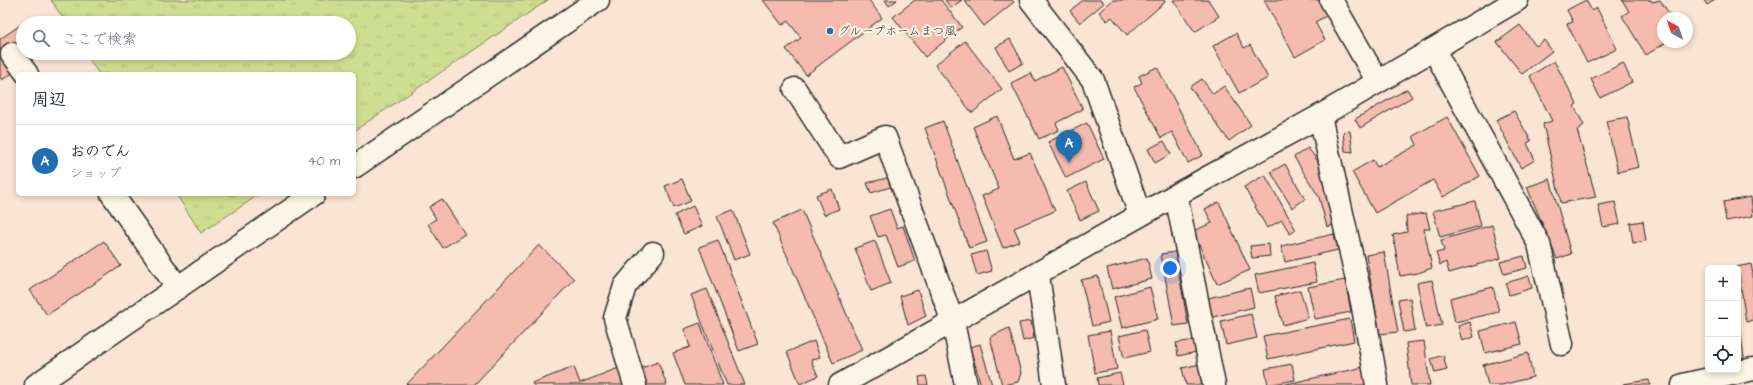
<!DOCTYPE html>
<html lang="ja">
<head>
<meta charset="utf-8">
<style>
	body { margin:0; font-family:"Architects Daughter","Klee One",sans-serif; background:#f2f2f3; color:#1f2937 }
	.controls { position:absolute; right:12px; bottom:12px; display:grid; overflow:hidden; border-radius:6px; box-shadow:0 2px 6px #0003 }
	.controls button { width:36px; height:36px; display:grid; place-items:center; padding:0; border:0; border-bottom:1px solid #e0e1e3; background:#fff; color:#1f2937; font:20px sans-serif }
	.compass { position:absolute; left:1657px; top:12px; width:36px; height:36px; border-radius:50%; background:#fff; box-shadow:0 2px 6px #0003; rotate:320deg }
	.you { position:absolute; left:1170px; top:268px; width:14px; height:14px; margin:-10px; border:3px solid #fff; border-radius:50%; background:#1a73e8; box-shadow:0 0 0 6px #1a73e833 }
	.badge { display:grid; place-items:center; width:26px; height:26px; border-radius:50%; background:#1f6fb2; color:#fff; font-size:13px; font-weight:700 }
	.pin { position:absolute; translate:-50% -33px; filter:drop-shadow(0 1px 2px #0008) }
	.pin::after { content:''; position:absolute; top:21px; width:14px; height:12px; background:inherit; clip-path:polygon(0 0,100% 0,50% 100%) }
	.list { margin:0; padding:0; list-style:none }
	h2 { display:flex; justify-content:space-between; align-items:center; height:52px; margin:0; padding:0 16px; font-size:17px }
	h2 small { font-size:13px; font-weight:400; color:#747a83 }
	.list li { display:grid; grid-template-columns:26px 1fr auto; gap:12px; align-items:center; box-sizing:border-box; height:72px; padding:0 16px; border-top:1px solid #e0e1e3 }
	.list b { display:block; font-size:15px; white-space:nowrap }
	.list p { margin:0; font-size:13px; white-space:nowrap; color:#747a83 }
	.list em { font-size:13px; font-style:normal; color:#747a83 }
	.icon { flex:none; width:22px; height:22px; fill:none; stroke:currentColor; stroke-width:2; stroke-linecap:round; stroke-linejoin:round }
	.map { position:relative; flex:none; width:1753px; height:385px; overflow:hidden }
	.search { position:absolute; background:#fff; box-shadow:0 2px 6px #0003; left:16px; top:16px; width:340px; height:44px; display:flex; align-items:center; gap:10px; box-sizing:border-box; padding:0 14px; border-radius:22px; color:#747a83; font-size:15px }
	.panel { position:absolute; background:#fff; box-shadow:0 2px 6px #0003; left:16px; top:72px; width:340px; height:124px; border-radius:6px }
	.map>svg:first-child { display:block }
</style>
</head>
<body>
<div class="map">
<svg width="1753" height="385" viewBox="0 0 1753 385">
	<defs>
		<pattern id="grass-tufts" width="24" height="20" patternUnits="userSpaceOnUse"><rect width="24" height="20" fill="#cfdd91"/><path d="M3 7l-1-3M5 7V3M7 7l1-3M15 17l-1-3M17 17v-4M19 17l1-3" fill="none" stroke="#b2be7d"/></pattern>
	</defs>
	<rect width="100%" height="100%" fill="#fae4d4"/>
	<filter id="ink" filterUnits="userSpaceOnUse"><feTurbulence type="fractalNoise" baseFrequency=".025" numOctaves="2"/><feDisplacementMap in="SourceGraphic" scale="8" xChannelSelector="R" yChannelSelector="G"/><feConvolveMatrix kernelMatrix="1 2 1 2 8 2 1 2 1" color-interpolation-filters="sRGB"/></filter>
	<g filter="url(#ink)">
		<!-- grass -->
		<path fill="url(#grass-tufts)" stroke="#7d845e" d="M51,0H548L354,131V74H99L85,53H349V23H66Z
			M176,194H260L201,233Z"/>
		<!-- building -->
		<path fill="#f5bbae" stroke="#2b2b2b" d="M763,0H869L882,18L806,75L786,49L801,38L788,21L782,25Z
			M885,0H897L889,6Z
			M915,0H941L962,27L925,57L893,17Z
			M945,0H962L951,8Z
			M964,0H1012L1014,2L984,26Z
			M1083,0H1101L1104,3L1080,23L1070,11Z
			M1113,0H1164L1165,2L1127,35L1112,17L1107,21L1099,12Z
			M1173,0H1208L1219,16L1195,32Z
			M1264,0H1319L1328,15L1315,22L1325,40L1295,57Z
			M1586,0L1592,11L1597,8L1617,49L1587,63L1567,24L1573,22L1567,10Z
			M1622,0H1651L1652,2L1660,0L1672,18H1663V42H1667L1646,55L1622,16L1629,11Z
			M1704,0H1715L1707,5Z
			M22,24L23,53H40L41,54L2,80L0,77V39Z
			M1520,25L1536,46L1544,40L1552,51L1522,74L1497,42Z
			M1236,33L1244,48L1250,45L1268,78L1239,93L1213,46Z
			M1010,39L1023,63L1009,71L996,47Z
			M965,41L1002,89L972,113L935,65Z
			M1554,61L1577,104L1574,106L1584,125L1577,130L1596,197L1561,203L1543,124L1552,121L1530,76Z
			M1623,63L1632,82L1600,98L1591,79Z
			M1062,67L1083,109L1056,123L1059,130L1039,139L1011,83L1031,73L1035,81Z
			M1157,67L1203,155L1188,163L1172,132L1161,138L1134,87L1142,83L1139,76Z
			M1202,79L1213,94L1224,86L1251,125L1229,141L1190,87Z
			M1407,89L1412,97L1360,128L1355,119Z
			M1514,111L1531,141L1527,143L1535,160L1521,168L1496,120Z
			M997,116L1014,159L1030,153L1055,211L1014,228L1020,241L1003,248L982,196L999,189L973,127Z
			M1447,117L1480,176L1443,197L1433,180L1375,213L1352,172L1373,160L1377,167L1417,145L1413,136Z
			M1627,117L1639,167L1618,172L1606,121Z
			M943,121L987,242L969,248L925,128Z
			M1087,123L1104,159L1066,178L1048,142Z
			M1350,131L1353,152L1345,151L1343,132Z
			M1164,141L1171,154L1155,163L1148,149Z
			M1308,148L1326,172L1337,224L1327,227L1319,197L1294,157Z
			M1285,164L1305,199L1292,208L1271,172Z
			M1265,175L1296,230L1290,234L1282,220L1267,228L1244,187Z
			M891,177L894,186L871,193L867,183Z
			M682,179L691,201L674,208L665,186Z
			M1550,179L1571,254L1557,259L1527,187Z
			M1086,182L1099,211L1080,220L1067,191Z
			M832,189L839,209L824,215L816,195Z
			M1751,197L1753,216L1726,221L1723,202Z
			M442,199L465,234L443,248L428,224L436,219L429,207Z
			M1475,201L1481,226L1440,237L1433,211Z
			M1219,202L1250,270L1217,284L1193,231L1212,223L1205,209Z
			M1615,202L1620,224L1603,227L1598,205Z
			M693,206L702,226L684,234L675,215Z
			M890,209L897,228L903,226L915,261L898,267L886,235L878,237L870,216Z
			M733,210L750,254L734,260L717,216Z
			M802,210L862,350L833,363L773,223Z
			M1426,213L1430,229H1424L1432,268L1418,273L1400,276L1393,235L1407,232L1406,216Z
			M1643,221L1646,241L1633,243L1630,223Z
			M1492,225L1501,258L1449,273L1446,262L1440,265L1436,253L1444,251L1441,240Z
			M1334,234L1338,250L1285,262L1281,246Z
			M718,240L758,344L739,351L699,247Z
			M104,241L121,266L47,315L30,290Z
			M875,241L891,283L871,291L855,248Z
			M1269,244L1270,256L1252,258L1250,246Z
			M539,245L574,279L474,385H406Z
			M986,251L992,271L977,275L971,255Z
			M1175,252L1188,324L1174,326L1161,254Z
			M1384,252L1398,332L1380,334L1366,255Z
			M1524,256L1527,268L1504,274L1500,262Z
			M1147,258L1152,279L1112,289L1107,268Z
			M1313,263L1317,282L1259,293L1255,275Z
			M1751,264L1753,274V320L1746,322L1738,268L1736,267Z
			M1098,276L1109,322L1092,326L1081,280Z
			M1529,276L1532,288L1509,295L1506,283Z
			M1345,280L1351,312L1315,319L1308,287Z
			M1432,280L1442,325L1426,328L1417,283Z
			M1150,287L1158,319L1122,328L1114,297Z
			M1493,287L1499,312L1455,322L1450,298Z
			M1250,288L1254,307L1209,318L1204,299Z
			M707,289L745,385H727L691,295Z
			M918,290L926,316L908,325L900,296Z
			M1300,290L1308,318L1283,325L1275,296Z
			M1410,298L1415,330L1404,332L1398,300Z
			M1251,314L1257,338L1226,345L1221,321Z
			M1350,319L1354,341L1268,359L1263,336Z
			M1031,321L1034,338L1023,341L1019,323Z
			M1470,322L1474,337L1462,341L1458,326Z
			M1516,322L1522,344L1485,353L1480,331Z
			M700,323L723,385H685L673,353L690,347L684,329Z
			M1009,328L1021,373L1018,382L1002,385L990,337Z
			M1145,330L1150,352L1124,358L1119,336Z
			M1110,331L1117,369L1095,373L1088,335Z
			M1741,334L1744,359L1738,360V335Z
			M1195,340L1197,352L1178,356L1176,343Z
			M814,341L820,357L811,360L818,376L800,384L787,352Z
			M1424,341L1430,385H1411L1406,343Z
			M980,344L992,385H981L970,347Z
			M1528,353L1533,377L1502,385H1488L1483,365Z
			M1443,355L1447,370L1435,373L1431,359Z
			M658,362L667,385H644L639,369Z
			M1200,364L1204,385H1186L1182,368Z
			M1292,364L1295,380L1268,385L1265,369Z
			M574,367L580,383L621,367L628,385H533L532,383Z
			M1364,367L1367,385H1282Z
			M1120,373L1123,385H1098L1097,378Z
			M926,376L928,385H920L919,377Z
			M1649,380L1650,385H1623V384Z"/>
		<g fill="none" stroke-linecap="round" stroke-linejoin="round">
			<!-- minor casing -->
			<g stroke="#2b2b2b" stroke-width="25">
				<path id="minor" d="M1031,0L1093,80L1140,215
					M1331,0L1378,82
					M1434,50L1539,244L1562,344
					M12,54L27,74
					M795,89L839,157L885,137L953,322L966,385
					M1320,116L1362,302L1377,385
					M354,167L598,0
					M112,194L178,288
					M1176,195L1214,385
					M1038,275L1054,385
					M36,385L314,194
					M635,385L615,318L625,286L653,253
					M840,385L1176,195L1320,116L1517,0
					M1683,385L1753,369"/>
			</g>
			<!-- minor -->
			<use href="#minor" stroke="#fcf5e5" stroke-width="22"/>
		</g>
	</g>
	<!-- markers -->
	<circle fill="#1f6fb2" stroke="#fcf5e5" stroke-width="1.5" cx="830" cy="31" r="4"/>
	<g text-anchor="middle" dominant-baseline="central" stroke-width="4" stroke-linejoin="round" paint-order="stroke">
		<!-- poi labels -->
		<g font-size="12" fill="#2b2b2b" stroke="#fcf5e5" text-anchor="start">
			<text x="838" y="31">グループホームまつ風</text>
		</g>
	</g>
</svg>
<div class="controls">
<button>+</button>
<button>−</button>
<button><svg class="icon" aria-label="locate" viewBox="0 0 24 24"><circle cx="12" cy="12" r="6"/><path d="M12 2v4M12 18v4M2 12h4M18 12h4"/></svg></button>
</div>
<svg class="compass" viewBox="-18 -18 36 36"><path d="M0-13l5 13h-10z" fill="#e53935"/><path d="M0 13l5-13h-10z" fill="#747a83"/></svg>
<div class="you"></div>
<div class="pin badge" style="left:1069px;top:163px">A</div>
<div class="search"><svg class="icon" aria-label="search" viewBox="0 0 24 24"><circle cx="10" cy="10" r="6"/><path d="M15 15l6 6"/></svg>ここで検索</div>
<section class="panel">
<h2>周辺<small></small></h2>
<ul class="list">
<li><span class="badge">A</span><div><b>おのでん</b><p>ショップ</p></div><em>40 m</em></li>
</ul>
</section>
</div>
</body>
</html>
